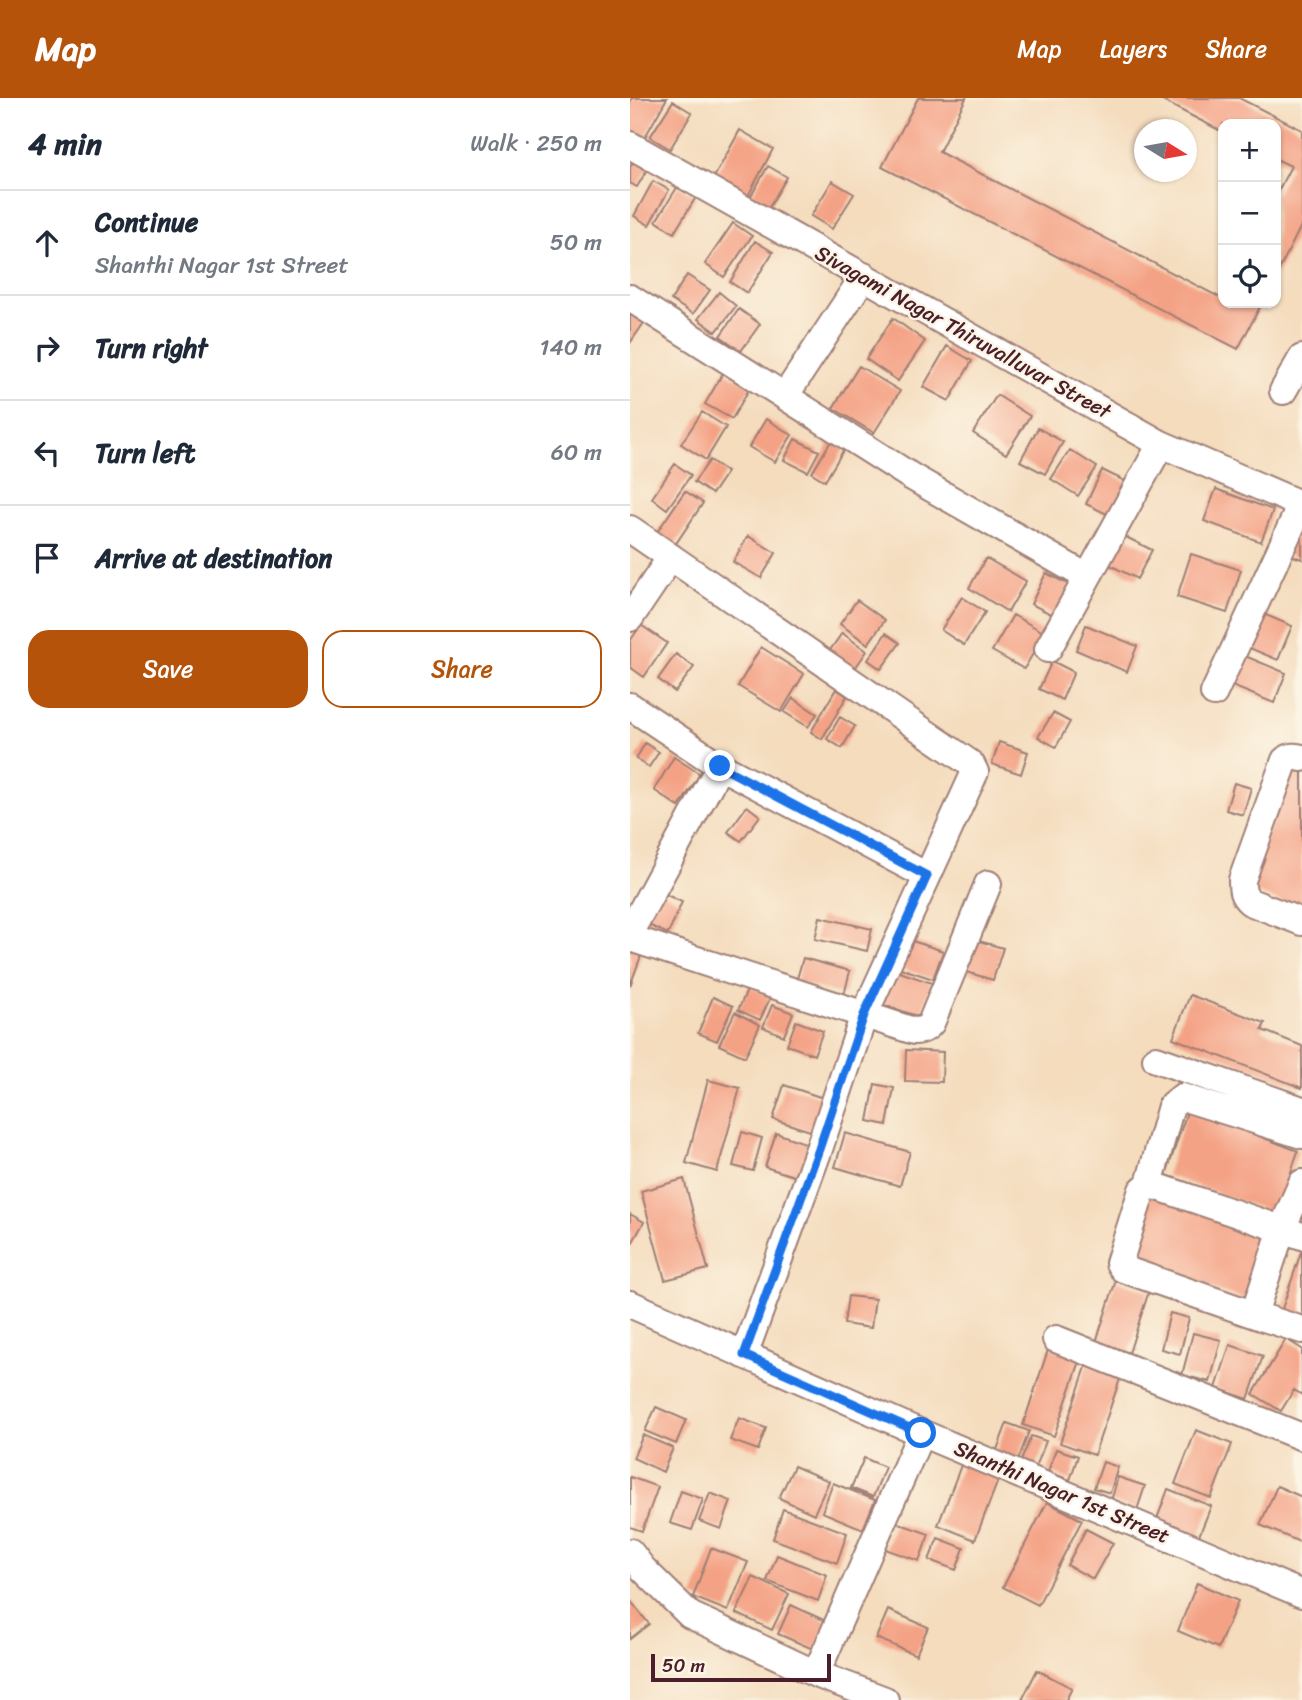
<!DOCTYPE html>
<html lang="en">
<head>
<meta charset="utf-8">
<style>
	body { margin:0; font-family:Sriracha,sans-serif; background:#f2f2f3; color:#1f2937 }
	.controls { position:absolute; right:21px; top:21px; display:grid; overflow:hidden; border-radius:14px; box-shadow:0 2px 5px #0004 }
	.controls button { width:63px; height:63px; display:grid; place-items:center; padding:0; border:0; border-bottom:2px solid #e0e1e3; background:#fff; color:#1f2937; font:35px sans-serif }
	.compass { position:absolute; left:504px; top:21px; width:63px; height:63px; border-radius:50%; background:#fff; box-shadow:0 2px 5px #0004; rotate:101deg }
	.scale { position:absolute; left:21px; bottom:18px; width:180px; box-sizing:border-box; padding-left:7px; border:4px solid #4a1f2b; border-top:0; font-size:19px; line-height:24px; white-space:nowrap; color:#4a1f2b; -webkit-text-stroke:5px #fcf5e5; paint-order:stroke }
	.stop { position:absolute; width:21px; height:21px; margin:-16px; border:5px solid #1a73e8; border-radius:50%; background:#fff }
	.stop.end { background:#1a73e8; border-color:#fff; box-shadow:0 2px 7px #0008 }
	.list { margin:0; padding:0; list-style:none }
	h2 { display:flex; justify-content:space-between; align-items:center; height:91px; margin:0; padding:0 28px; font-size:30px }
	h2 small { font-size:23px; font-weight:400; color:#747a83 }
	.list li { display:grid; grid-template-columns:46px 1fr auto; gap:21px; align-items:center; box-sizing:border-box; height:105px; padding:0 28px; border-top:2px solid #e0e1e3 }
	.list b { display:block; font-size:26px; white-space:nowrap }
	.list p { margin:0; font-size:23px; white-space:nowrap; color:#747a83 }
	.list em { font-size:23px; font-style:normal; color:#747a83 }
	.actions { display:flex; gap:14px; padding:21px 28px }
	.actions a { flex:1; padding:16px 0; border:2px solid #b45309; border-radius:21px; text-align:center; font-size:24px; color:#b45309 }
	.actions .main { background:#b45309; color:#fff }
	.icon { flex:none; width:38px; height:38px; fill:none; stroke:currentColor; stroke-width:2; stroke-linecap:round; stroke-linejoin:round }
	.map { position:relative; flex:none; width:672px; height:1602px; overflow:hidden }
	header { display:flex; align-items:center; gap:42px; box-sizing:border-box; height:98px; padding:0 35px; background:#b45309; color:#fff }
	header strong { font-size:33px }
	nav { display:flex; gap:38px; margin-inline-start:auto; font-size:24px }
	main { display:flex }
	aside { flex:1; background:#fff }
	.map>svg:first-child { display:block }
</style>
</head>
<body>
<header>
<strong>Map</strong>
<nav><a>Map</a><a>Layers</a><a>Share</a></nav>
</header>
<main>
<aside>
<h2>4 min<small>Walk · 250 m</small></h2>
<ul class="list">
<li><svg class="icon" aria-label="ahead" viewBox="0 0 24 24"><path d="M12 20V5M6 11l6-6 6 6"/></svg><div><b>Continue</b><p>Shanthi Nagar 1st Street</p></div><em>50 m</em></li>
<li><svg class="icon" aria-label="right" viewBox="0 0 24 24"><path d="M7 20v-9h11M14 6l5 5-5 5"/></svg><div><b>Turn right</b></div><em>140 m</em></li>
<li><svg class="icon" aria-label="left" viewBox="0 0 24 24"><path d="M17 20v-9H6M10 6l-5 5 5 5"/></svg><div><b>Turn left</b></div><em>60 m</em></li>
<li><svg class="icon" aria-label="arrive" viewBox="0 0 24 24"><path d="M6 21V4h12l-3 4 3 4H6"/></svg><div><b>Arrive at destination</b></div></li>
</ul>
<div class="actions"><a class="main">Save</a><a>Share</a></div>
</aside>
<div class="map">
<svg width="672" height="1602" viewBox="0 0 672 1602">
	<rect width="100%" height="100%" fill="#fcf5e5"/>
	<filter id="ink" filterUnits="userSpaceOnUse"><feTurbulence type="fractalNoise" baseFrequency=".0143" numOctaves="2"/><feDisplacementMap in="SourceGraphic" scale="14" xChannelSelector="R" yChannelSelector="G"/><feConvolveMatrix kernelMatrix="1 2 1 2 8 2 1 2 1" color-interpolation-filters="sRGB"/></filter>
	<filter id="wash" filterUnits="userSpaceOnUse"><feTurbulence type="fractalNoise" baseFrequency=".00686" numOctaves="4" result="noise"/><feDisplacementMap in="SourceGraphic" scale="28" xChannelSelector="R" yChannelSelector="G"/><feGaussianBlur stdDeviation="1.57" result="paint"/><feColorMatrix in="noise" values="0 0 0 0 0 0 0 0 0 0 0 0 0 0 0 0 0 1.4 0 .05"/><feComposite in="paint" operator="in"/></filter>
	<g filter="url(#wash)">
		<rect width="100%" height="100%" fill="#f4dcbd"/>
		<g id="blocks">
			<!-- building -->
			<path fill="#f4a285" d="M2,0H37L14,41L0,33V4Z
				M288,0H336L309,54L593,201V205H632L608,251L252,69Z
				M527,0H609L672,32V126L646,178V97L661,68L646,61V26H593V34Z
				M43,3L62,15L40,51L20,39Z
				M110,32L143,51L116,102L82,83Z
				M4,62L18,70L7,89L0,85V69Z
				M138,68L157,79L138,111L120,100Z
				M23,83L39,92L19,127L4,118Z
				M202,83L224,96L202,131L181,118Z
				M48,88L66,99L44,135L26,123Z
				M103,125L122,138L94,179L75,166Z
				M125,143L143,154L117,195L100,184Z
				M57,177L80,192L63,216L41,202Z
				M89,194L106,208L86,234L68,221Z
				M0,211L16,222L0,245Z
				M109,211L130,226L111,253L90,238Z
				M263,220L295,243L268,283L236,261Z
				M317,248L342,263L319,303L293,289Z
				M229,268L270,293L244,335L203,310Z
				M94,273L121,288L102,321L75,306Z
				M367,297L400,318L376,356L343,335Z
				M72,314L96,329L76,362L51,346Z
				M136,321L162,337L145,364L119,349Z
				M408,330L433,344L415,376L390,363Z
				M165,341L189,353L178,374L154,362Z
				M201,343L214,351L195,383L182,375Z
				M440,352L467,369L448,398L421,381Z
				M80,362L97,374L82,396L64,384Z
				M45,366L61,377L37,411L22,400Z
				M472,372L497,384L481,418L456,406Z
				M586,391L643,412L631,444L574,423Z
				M55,393L73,405L43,450L25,437Z
				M672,420V461L657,456Z
				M492,437L522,452L507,481L478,466Z
				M118,438L146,455L131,480L103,464Z
				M561,456L611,472L597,515L547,499Z
				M356,460L396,483L378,514L339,490Z
				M416,475L446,490L431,521L401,506Z
				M332,499L355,514L334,547L311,532Z
				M227,502L255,522L238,546L210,526Z
				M631,515L662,528L648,562L617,549Z
				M383,517L415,535L394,571L362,553Z
				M11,527L37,545L14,579L0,569V543Z
				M456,527L507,548L497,574L446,552Z
				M212,535L237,553L221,576L196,558Z
				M256,535L270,545L251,571L238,562Z
				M131,549L174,576L151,614L108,588Z
				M46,556L64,569L45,594L28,581Z
				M615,558L656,575L644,605L602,588Z
				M422,563L444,574L432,602L409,591Z
				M206,591L217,598L192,641L181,634Z
				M163,600L187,616L178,629L154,614Z
				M423,615L440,624L426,649L408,639Z
				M210,619L225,628L212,650L197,641Z
				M369,644L398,654L391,676L362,666Z
				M15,645L29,654L19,669L6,661Z
				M44,659L70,676L49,709L24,692Z
				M665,663L672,666V812L617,791Z
				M604,685L621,690L613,717L596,712Z
				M117,708L130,718L111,743L98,734Z
				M26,792L52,804L38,836L12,824Z
				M190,819L242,831L237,853L185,841Z
				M276,841L313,853L303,881L267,869Z
				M342,841L373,850L363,882L333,873Z
				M0,850L12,855L0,888Z
				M173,860L220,873L214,897L166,884Z
				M258,870L302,885L290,919L247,905Z
				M119,888L141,898L130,922L108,912Z
				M560,897L635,925L632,932L672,948V990L543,940Z
				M83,899L103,908L87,943L68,935Z
				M142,907L163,915L154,938L133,929Z
				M105,914L130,927L115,959L89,947Z
				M166,923L193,933L184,957L157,947Z
				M276,952L313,954L312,984L275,983Z
				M78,982L110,990L87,1074L56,1065Z
				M245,986L264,990L257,1027L238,1023Z
				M154,987L193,1000L183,1034L143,1021Z
				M558,1011L668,1053L647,1116L536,1077Z
				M112,1034L132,1040L123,1073L103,1068Z
				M146,1035L181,1047L170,1080L135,1069Z
				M215,1035L280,1054L270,1088L205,1069Z
				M54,1081L78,1171L35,1182L11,1093Z
				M519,1096L642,1137L620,1203L498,1163Z
				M0,1116L14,1124L0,1149Z
				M672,1151V1224L650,1217Z
				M486,1182L519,1193L499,1255L466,1244Z
				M218,1198L245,1201L241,1230L214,1226Z
				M540,1215L559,1220L550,1256L531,1251Z
				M563,1235L591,1242L580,1284L552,1277Z
				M656,1241L672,1251V1297L664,1292L651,1313L623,1296Z
				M600,1247L633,1258L618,1301L586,1290Z
				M419,1249L451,1260L424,1338L393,1327Z
				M457,1266L491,1278L464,1357L430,1345Z
				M26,1309L56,1322L46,1346L15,1333Z
				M109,1320L136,1330L128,1352L100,1342Z
				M377,1325L399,1333L387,1365L365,1357Z
				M566,1332L602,1346L581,1400L545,1386Z
				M13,1337L43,1350L33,1374L3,1360Z
				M401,1338L416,1343L406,1369L391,1363Z
				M426,1351L448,1358L440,1382L418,1374Z
				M335,1357L372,1372L345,1442L308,1427Z
				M234,1360L255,1369L243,1399L221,1390Z
				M473,1364L488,1369L480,1395L464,1390Z
				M164,1368L199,1383L184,1416L149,1400Z
				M0,1379L28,1389L12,1433L0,1429Z
				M488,1379L515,1388L507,1412L481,1403Z
				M203,1385L245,1402L233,1431L192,1414Z
				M647,1388L672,1399V1445L630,1427Z
				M538,1391L581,1408L569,1438L527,1421Z
				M51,1393L73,1401L62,1432L40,1425Z
				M80,1395L101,1403L91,1431L69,1423Z
				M417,1404L452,1422L408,1507L373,1489Z
				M153,1411L217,1435L207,1465L143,1441Z
				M265,1424L299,1436L289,1463L255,1451Z
				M456,1431L483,1445L463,1481L437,1467Z
				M308,1440L334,1450L326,1472L299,1462Z
				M81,1450L118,1464L98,1513L63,1499Z
				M147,1457L197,1477L188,1503L137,1483Z
				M123,1479L159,1496L142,1532L106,1515Z
				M567,1485L608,1503L588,1550L548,1533Z
				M0,1502L19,1526L0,1541Z
				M161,1507L198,1524L185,1552L148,1536Z
				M258,1512L298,1529L286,1557L246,1540Z
				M407,1572L442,1590L436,1602H392Z"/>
		</g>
	</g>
	<g filter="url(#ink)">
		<use href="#blocks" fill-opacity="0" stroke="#9f7e74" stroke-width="2"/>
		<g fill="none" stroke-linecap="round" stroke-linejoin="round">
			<!-- minor casing -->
			<g stroke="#9f7e74" stroke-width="30">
				<path id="minor" d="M0,47L531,346L672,407
					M0,200L282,379L457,479
					M653,293L672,260
					M155,298L234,178
					M0,431L341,666L345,674L234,917L189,1051L114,1257
					M0,520L41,459
					M418,551L531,346
					M584,595L671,407
					M0,608L90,668L297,778
					M672,660C665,658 661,658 655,662L612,782C612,792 612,797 620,804L672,824
					M0,834L90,668
					M0,840L284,933C292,933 296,931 301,925L358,786
					M526,961L672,1012
					M672,1085L652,1131L626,1210L631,1219L672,1232
					M519,1086L541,1008L552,999L672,1037
					M0,1206L291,1335L672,1496
					M631,1219L493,1171L489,1165L512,1092L519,1086L672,1138
					M426,1241L672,1339
					M0,1454L13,1471L60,1517L186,1576L255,1602
					M186,1576L291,1335"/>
			</g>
			<!-- minor -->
			<use href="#minor" stroke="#fff" stroke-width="26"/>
		</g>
	</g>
	<g fill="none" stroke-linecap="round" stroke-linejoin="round" filter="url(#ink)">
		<!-- route -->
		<path stroke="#1a73e8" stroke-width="9" d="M90,668L297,778L234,917L189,1051L114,1257L291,1335"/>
	</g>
	<g text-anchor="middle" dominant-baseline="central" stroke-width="5" stroke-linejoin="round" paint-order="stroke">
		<!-- street labels -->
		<g font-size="21" fill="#4a1f2b" stroke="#fcf5e5">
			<text transform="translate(333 234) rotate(29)">Sivagami Nagar Thiruvalluvar Street</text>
			<text transform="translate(432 1394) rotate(23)">Shanthi Nagar 1st Street</text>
		</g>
	</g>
</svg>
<div class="controls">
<button>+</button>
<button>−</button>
<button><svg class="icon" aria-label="locate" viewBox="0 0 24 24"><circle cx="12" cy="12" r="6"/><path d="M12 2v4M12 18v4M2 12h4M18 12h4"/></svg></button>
</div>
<svg class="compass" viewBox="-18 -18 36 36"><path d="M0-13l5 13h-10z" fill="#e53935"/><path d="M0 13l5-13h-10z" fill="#747a83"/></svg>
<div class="scale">50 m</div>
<div class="stop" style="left:291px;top:1335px"></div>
<div class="stop end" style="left:90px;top:668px"></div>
</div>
</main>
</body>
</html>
